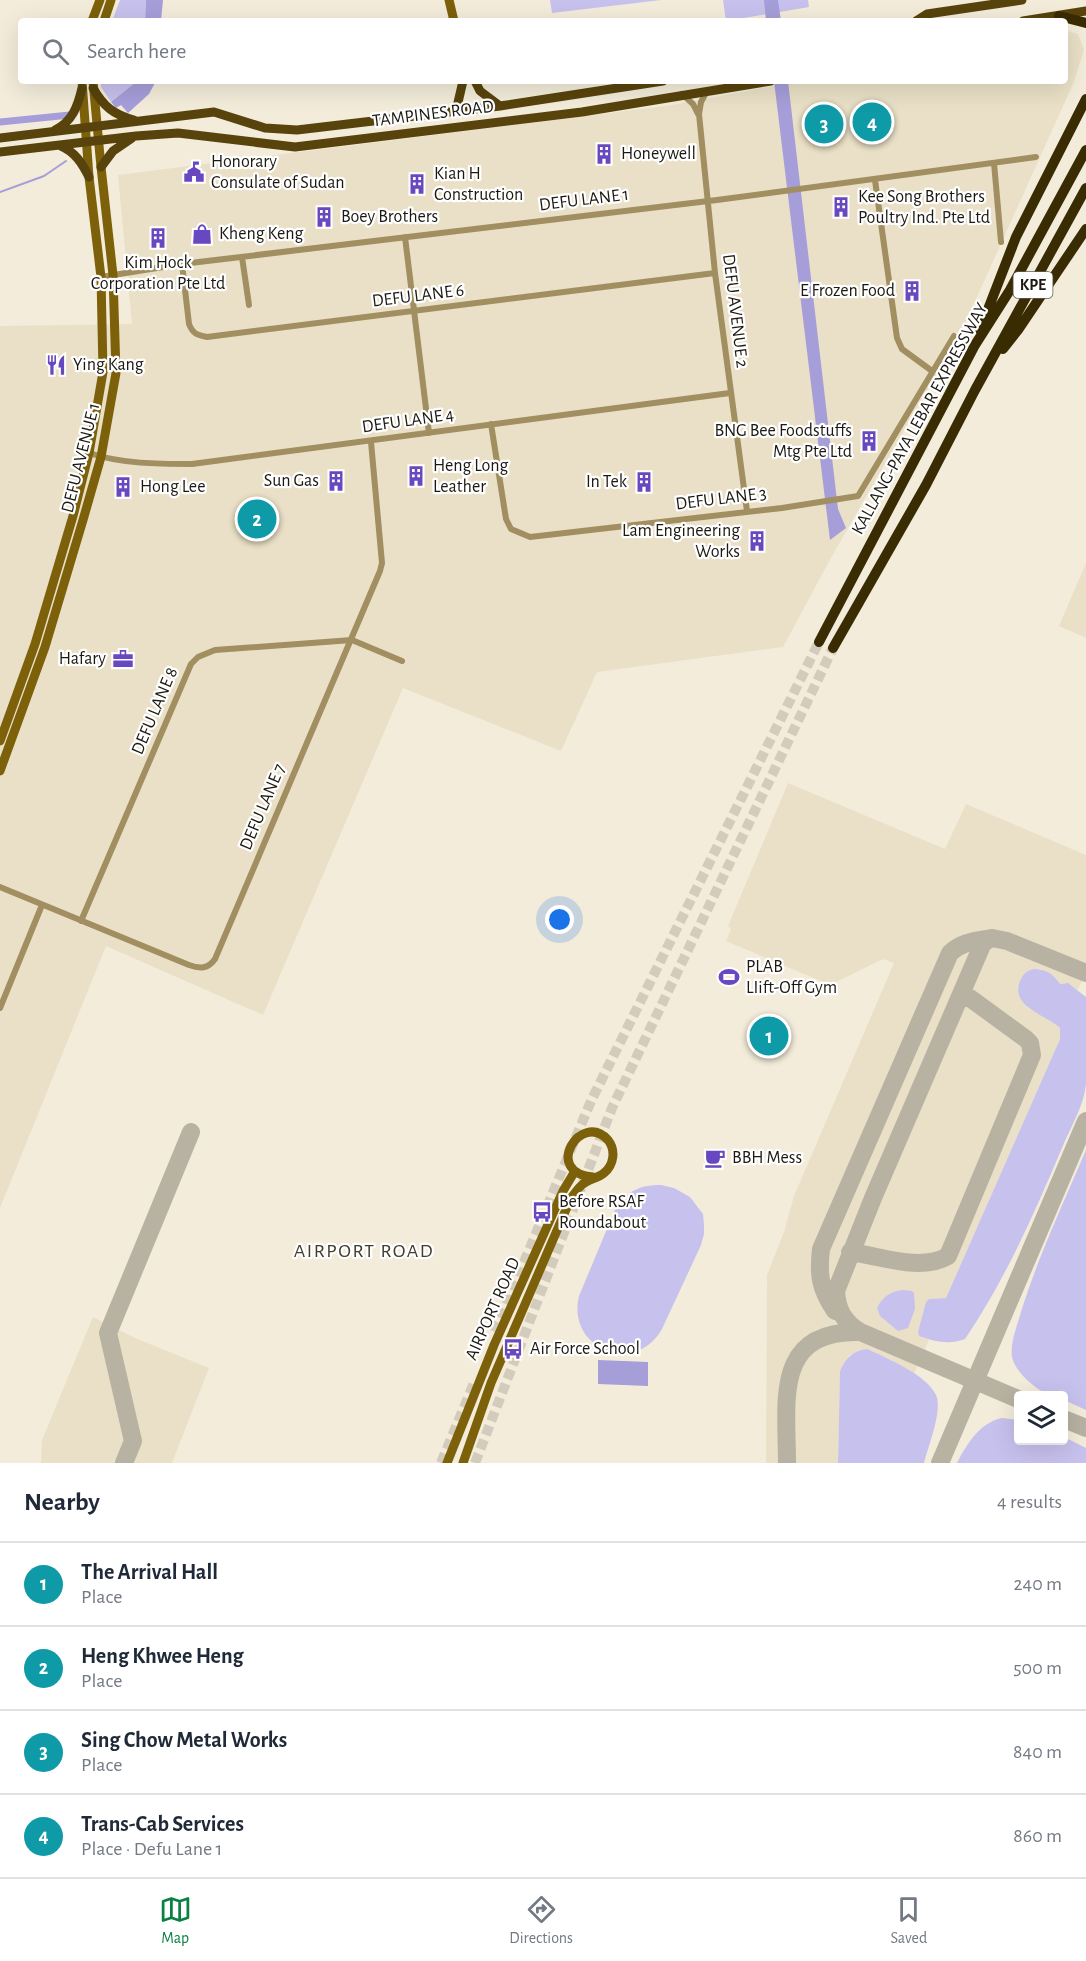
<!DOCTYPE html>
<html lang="en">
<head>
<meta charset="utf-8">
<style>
	body { margin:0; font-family:"Alegreya Sans",sans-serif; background:#f6f6f7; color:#1f2937 }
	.controls { position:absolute; right:18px; bottom:18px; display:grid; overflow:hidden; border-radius:6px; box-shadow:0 6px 24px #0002 }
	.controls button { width:54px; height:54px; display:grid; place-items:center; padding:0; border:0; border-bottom:2px solid #e0e1e3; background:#fff; color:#1f2937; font:30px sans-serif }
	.you { position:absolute; left:560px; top:920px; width:21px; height:21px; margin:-15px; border:4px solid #fff; border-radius:50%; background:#1a73e8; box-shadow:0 0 0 9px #1a73e833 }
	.badge { display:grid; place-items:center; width:39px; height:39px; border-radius:50%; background:#0b8043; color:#fff; font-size:20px; font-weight:700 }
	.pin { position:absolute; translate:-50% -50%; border:3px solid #fff; box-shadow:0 2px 6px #0006 }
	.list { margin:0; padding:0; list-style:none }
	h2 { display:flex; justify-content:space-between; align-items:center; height:78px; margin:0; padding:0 24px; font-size:26px }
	h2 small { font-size:20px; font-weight:400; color:#747a83 }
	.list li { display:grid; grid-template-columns:39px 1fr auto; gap:18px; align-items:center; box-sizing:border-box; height:84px; padding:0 24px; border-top:2px solid #e0e1e3 }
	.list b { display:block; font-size:22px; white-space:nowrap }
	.list p { margin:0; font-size:20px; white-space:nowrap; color:#747a83 }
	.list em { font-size:20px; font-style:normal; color:#747a83 }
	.icon { flex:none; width:33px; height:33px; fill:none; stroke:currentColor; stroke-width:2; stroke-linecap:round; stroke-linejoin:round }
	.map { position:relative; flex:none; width:1086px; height:1463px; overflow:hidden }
	.search { position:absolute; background:#fff; box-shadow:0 6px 24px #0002; left:18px; right:18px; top:18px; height:66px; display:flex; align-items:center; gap:15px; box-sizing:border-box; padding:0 21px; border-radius:6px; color:#747a83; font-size:22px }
	.sheet { height:414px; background:#fff }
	nav { display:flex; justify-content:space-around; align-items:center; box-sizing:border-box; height:84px; border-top:2px solid #e0e1e3; background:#fff; font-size:16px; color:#747a83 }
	nav a { display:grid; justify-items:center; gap:3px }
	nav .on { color:#0b8043 }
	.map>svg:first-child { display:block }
</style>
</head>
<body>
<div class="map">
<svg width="1086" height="1463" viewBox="0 0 1086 1463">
	<rect width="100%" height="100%" fill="#f3ecda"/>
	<!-- built -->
	<path fill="#eae0c7" d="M1065,30L1078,34L1084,50L1073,84L963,328L832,556L783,647L597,672L561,751L403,688L263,1015L106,946L0,1208V326L132,324L118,175L673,105L800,81H1065Z
		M1086,563V638L1059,626Z
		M788,783L945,849L966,804L1086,855V972L1078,990L1066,983L1060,984L1056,978L1049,973L1040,969H1034L1027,1007L1051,1021L1060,1028V1039L946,1298L929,1299L919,1336L929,1340L914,1374L893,1361L867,1349L860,1350L850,1355L844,1363L840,1371L838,1463H766L767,1275L784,1232L794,1196L894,963L883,959L830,985L726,941L731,929L728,926Z
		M93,1317L135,1338L209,1368L172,1463H41L42,1440Z"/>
	<!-- green -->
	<path fill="#c7c1ee" d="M120,0H146L145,21H112Z
		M550,0H661L552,13Z
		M723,0H808L809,7L726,21Z
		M101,81H137L111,102L101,87Z
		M1034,969C1045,969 1054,974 1060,984L1068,983L1086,997C1086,1026 1086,1056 1086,1084C1084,1106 1070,1128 1062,1148C1034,1214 1005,1280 965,1339C949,1345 935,1342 919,1336L918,1332L926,1302L929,1299L946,1298L1060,1039V1028C1045,1014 1010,1007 1020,981C1023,974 1026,971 1034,969Z
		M1086,1150V1410L1064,1400V1396C1059,1396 1054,1396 1050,1395C1036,1390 1015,1372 1012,1357C1010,1343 1017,1326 1021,1312C1038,1257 1063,1204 1086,1150Z
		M661,1185L674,1188L690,1197L703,1214L704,1225V1234L701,1245L662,1329C635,1377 566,1348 579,1296L617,1205C629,1190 642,1185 661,1185Z
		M904,1290L912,1291L914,1293L915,1309L908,1328L898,1331L880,1316L877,1308C883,1296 891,1291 904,1290Z
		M867,1349C887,1358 927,1375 936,1395C943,1410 928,1447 924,1463H838L840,1371C845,1359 853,1350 867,1349Z
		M1002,1418L1018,1420V1440H1064V1437L1086,1448V1463H957C967,1444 979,1423 1002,1418Z"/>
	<!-- water -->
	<path fill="#a69ed9" d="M146,0H163L161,21H145Z
		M764,0H778L781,21H766Z
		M137,81H156L149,94L128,113L121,105L116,108L111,102Z
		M774,81H788L838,509L846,528L830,540Z
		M598,1360L648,1362V1386L598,1384Z"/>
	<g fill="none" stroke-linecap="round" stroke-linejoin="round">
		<!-- stream -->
		<path stroke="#a69ed9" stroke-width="2" d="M0,192L44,176L66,161"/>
		<!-- canal -->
		<path stroke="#a69ed9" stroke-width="7" d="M0,122L70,115"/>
		<!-- taxiway -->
		<path stroke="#b8b2a3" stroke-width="18" d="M850,1252C880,1256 921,1272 948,1256L1032,1055L1030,1043L1026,1039L963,993
			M835,1311C820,1289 818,1275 821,1249L950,953C963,941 976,941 992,938
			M851,1328L1018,1399
			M860,1332C844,1322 837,1310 836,1291L873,1198L983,943L992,938L1007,941L1086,973
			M1064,1419L1086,1428
			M124,1463L133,1441L108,1333L191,1132
			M787,1463C787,1401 773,1330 860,1332
			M940,1463L1086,1121"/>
		<!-- highway-tunnel -->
		<path stroke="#d3ccbc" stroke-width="10" stroke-dasharray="10 5" stroke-linecap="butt" d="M495,1332L591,1101L819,642
			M441,1463L474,1383
			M475,1463L612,1108L833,648"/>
		<!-- street -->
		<path stroke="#a18e61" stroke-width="6" d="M707,91L701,102L699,114L715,273L747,511
			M682,94L693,104L698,114
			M994,163L1001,242
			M875,180L897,338L902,349L932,371
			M405,237L429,433
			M242,257L249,305
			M182,264L189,324C193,334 197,335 207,337L715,273
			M101,277L182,264L717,200L1036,157
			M491,424L506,519L511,529L530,537L782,508L858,496L954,336
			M89,453C122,464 158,464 192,464L730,393
			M0,887L189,965C200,969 208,969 215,959L380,571L382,563L371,442
			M81,921L191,664L198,657L215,650L352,640L402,661
			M0,1008L42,905"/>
		<!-- secondary -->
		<path stroke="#7c600a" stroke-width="9" d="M449,0L454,21
			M92,21L100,0
			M104,21L111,0
			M0,741L35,644L73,516L89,453L103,372L101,277L89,177L82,81
			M0,771L45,647L83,520L101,457L116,373L113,275L101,167L93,81
			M447,1463L494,1345L563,1191L575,1171
			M463,1463L491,1383L571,1198C575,1193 579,1187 583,1184C590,1179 598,1178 604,1173C614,1165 616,1150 608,1140C581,1110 542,1173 593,1177"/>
		<!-- primary -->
		<path stroke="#57430b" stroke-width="9" d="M916,21L927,14L1022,0
			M1023,21L1086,11
			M475,81L480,91L500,106
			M93,88C103,106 114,115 134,120
			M456,111L463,81
			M55,130C72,122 78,106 82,88
			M0,138L214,112L265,128L297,130L500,106L663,81
			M61,146C75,152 82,163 89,177
			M0,152L136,136L178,133L295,147L582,112L771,81
			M101,167L113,151L132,138"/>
		<!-- highway -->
		<path stroke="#392b02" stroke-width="10" d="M1059,16L1086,23
			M980,330L1016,237L1086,99
			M1003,349L1018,330L1086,229
			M819,642L975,345L1010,290L1086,150
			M833,648L926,485L975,390L1086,188"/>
	</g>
	<!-- icons -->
	<defs>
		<g id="building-bare" transform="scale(1.62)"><path d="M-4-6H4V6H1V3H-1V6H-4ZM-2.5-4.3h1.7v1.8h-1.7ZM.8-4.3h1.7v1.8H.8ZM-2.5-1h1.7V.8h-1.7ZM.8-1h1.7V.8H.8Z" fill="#6848c0" stroke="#fff" stroke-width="2.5" paint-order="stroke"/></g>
		<g id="civic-bare" transform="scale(1.62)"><path d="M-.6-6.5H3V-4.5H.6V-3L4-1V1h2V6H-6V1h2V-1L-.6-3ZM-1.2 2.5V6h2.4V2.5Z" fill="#6848c0" stroke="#fff" stroke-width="2.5" paint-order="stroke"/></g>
		<g id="shop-bare" transform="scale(1.62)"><path d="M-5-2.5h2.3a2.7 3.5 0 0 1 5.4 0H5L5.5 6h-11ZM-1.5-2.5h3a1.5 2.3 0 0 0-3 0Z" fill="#6848c0" stroke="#fff" stroke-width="2.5" paint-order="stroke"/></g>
		<g id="restaurant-bare" transform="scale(1.62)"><path d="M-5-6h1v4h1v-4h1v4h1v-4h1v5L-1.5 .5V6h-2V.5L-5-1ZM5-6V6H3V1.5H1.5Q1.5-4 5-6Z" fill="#6848c0" stroke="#fff" stroke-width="2.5" paint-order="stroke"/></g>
		<g id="office-bare" transform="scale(1.62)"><path d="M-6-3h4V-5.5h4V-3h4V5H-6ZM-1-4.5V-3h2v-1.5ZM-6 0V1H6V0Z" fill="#6848c0" stroke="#fff" stroke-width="2.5" paint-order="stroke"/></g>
		<g id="stadium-bare" transform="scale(1.62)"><path d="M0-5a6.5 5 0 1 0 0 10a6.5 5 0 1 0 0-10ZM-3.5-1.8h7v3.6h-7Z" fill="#6848c0" stroke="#fff" stroke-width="2.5" paint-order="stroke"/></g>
		<g id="cafe-bare" transform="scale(1.62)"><path d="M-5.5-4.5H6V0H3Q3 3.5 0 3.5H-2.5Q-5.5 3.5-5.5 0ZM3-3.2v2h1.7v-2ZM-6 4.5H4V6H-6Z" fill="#6848c0" stroke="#fff" stroke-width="2.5" paint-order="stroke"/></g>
		<g id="bus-bare" transform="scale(1.62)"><path d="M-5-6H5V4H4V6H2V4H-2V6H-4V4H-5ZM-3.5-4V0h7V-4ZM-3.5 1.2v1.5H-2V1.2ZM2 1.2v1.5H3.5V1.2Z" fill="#6848c0" stroke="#fff" stroke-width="2.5" paint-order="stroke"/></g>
	</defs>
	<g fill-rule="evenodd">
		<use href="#building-bare" x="604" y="154"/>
		<use href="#civic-bare" x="194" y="172"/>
		<use href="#building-bare" x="417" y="184"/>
		<use href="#building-bare" x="841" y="207"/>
		<use href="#building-bare" x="324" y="217"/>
		<use href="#shop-bare" x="202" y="234"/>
		<use href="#building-bare" x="158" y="238"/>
		<use href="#building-bare" x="912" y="291"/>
		<use href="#restaurant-bare" x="56" y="365"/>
		<use href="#building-bare" x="869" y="441"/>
		<use href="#building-bare" x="416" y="476"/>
		<use href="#building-bare" x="336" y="481"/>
		<use href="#building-bare" x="644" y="482"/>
		<use href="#building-bare" x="123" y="487"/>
		<use href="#building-bare" x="757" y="541"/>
		<use href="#office-bare" x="123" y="659"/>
		<use href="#stadium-bare" x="729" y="977"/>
		<use href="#cafe-bare" x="715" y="1158"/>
		<use href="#bus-bare" x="542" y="1212"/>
		<use href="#bus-bare" x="513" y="1349"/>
	</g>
	<g text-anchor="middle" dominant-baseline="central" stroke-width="4.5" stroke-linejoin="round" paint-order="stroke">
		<!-- shield labels -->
		<rect fill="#fff" stroke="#605e5a" stroke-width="1.5" x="1013.5" y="272" width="39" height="26" rx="4.5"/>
		<g font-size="16" font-weight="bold" fill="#1c1913">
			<text x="1033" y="285">KPE</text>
		</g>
		<!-- street labels -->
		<g font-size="18" fill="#1c1913" stroke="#fff">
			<text transform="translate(433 114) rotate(-7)">TAMPINES ROAD</text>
			<text transform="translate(584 200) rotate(-7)">DEFU LANE 1</text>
			<text transform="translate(418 296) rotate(-7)">DEFU LANE 6</text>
			<text transform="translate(735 311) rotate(83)">DEFU AVENUE 2</text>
			<text transform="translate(920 419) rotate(-61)">KALLANG-PAYA LEBAR EXPRESSWAY</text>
			<text transform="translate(408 421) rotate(-8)">DEFU LANE 4</text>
			<text transform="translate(81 458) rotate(-76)">DEFU AVENUE 1</text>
			<text transform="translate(721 499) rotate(-7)">DEFU LANE 3</text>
			<text transform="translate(155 711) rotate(-67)">DEFU LANE 8</text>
			<text transform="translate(263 807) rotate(-67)">DEFU LANE 7</text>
			<text transform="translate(493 1309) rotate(-66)">AIRPORT ROAD</text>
		</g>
		<!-- poi labels -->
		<g font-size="18" fill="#1c1913" stroke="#fff" text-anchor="start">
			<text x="621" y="154">Honeywell</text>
			<text x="211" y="162">Honorary<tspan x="211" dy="21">Consulate of Sudan</tspan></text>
			<text x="434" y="174">Kian H<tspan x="434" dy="21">Construction</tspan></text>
			<text x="858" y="197">Kee Song Brothers<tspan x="858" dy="21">Poultry Ind. Pte Ltd</tspan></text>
			<text x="341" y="217">Boey Brothers</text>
			<text x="219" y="234">Kheng Keng</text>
			<text x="158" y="263" text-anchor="middle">Kim Hock<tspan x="158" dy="21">Corporation Pte Ltd</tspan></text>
			<text x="895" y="291" text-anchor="end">E Frozen Food</text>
			<text x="73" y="365">Ying Kang</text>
			<text x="852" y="431" text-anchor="end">BNG Bee Foodstuffs<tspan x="852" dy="21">Mtg Pte Ltd</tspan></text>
			<text x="433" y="466">Heng Long<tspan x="433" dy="21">Leather</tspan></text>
			<text x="319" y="481" text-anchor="end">Sun Gas</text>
			<text x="627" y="482" text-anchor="end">In Tek</text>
			<text x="140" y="487">Hong Lee</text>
			<text x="740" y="531" text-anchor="end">Lam Engineering<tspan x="740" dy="21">Works</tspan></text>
			<text x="106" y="659" text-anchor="end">Hafary</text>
			<text x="746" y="967">PLAB<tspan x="746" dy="21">LIift-Off Gym</tspan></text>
			<text x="732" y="1158">BBH Mess</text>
			<text x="559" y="1202">Before RSAF<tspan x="559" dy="21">Roundabout</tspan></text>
			<text x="530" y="1349">Air Force School</text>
		</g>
		<!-- neighbourhood labels -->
		<g font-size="20" letter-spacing="1.5" fill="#433d2f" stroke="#fff">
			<text x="364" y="1251">AIRPORT ROAD</text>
		</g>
	</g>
</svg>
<div class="controls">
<button><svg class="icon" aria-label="layers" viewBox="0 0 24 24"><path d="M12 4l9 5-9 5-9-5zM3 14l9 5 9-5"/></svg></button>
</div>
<div class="you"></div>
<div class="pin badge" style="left:769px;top:1036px;background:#0f9aa8">1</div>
<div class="pin badge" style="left:257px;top:519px;background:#0f9aa8">2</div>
<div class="pin badge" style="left:824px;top:124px;background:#0f9aa8">3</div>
<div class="pin badge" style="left:872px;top:122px;background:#0f9aa8">4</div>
<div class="search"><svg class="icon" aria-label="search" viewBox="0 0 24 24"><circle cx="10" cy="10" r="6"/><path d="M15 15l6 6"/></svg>Search here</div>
</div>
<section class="sheet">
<h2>Nearby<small>4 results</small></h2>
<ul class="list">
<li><span class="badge" style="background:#0f9aa8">1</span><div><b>The Arrival Hall</b><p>Place</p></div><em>240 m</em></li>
<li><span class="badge" style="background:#0f9aa8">2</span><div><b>Heng Khwee Heng</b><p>Place</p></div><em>500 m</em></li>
<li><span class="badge" style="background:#0f9aa8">3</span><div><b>Sing Chow Metal Works</b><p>Place</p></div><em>840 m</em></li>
<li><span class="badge" style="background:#0f9aa8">4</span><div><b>Trans-Cab Services</b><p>Place · Defu Lane 1</p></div><em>860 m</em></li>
</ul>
</section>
<nav>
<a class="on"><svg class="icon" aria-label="map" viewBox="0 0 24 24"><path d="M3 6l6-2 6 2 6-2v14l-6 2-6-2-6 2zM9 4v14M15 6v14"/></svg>Map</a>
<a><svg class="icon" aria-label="directions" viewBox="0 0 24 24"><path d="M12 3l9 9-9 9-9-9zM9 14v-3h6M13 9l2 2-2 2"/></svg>Directions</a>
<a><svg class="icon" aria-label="saved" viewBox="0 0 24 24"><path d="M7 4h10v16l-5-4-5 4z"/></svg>Saved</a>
</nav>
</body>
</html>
